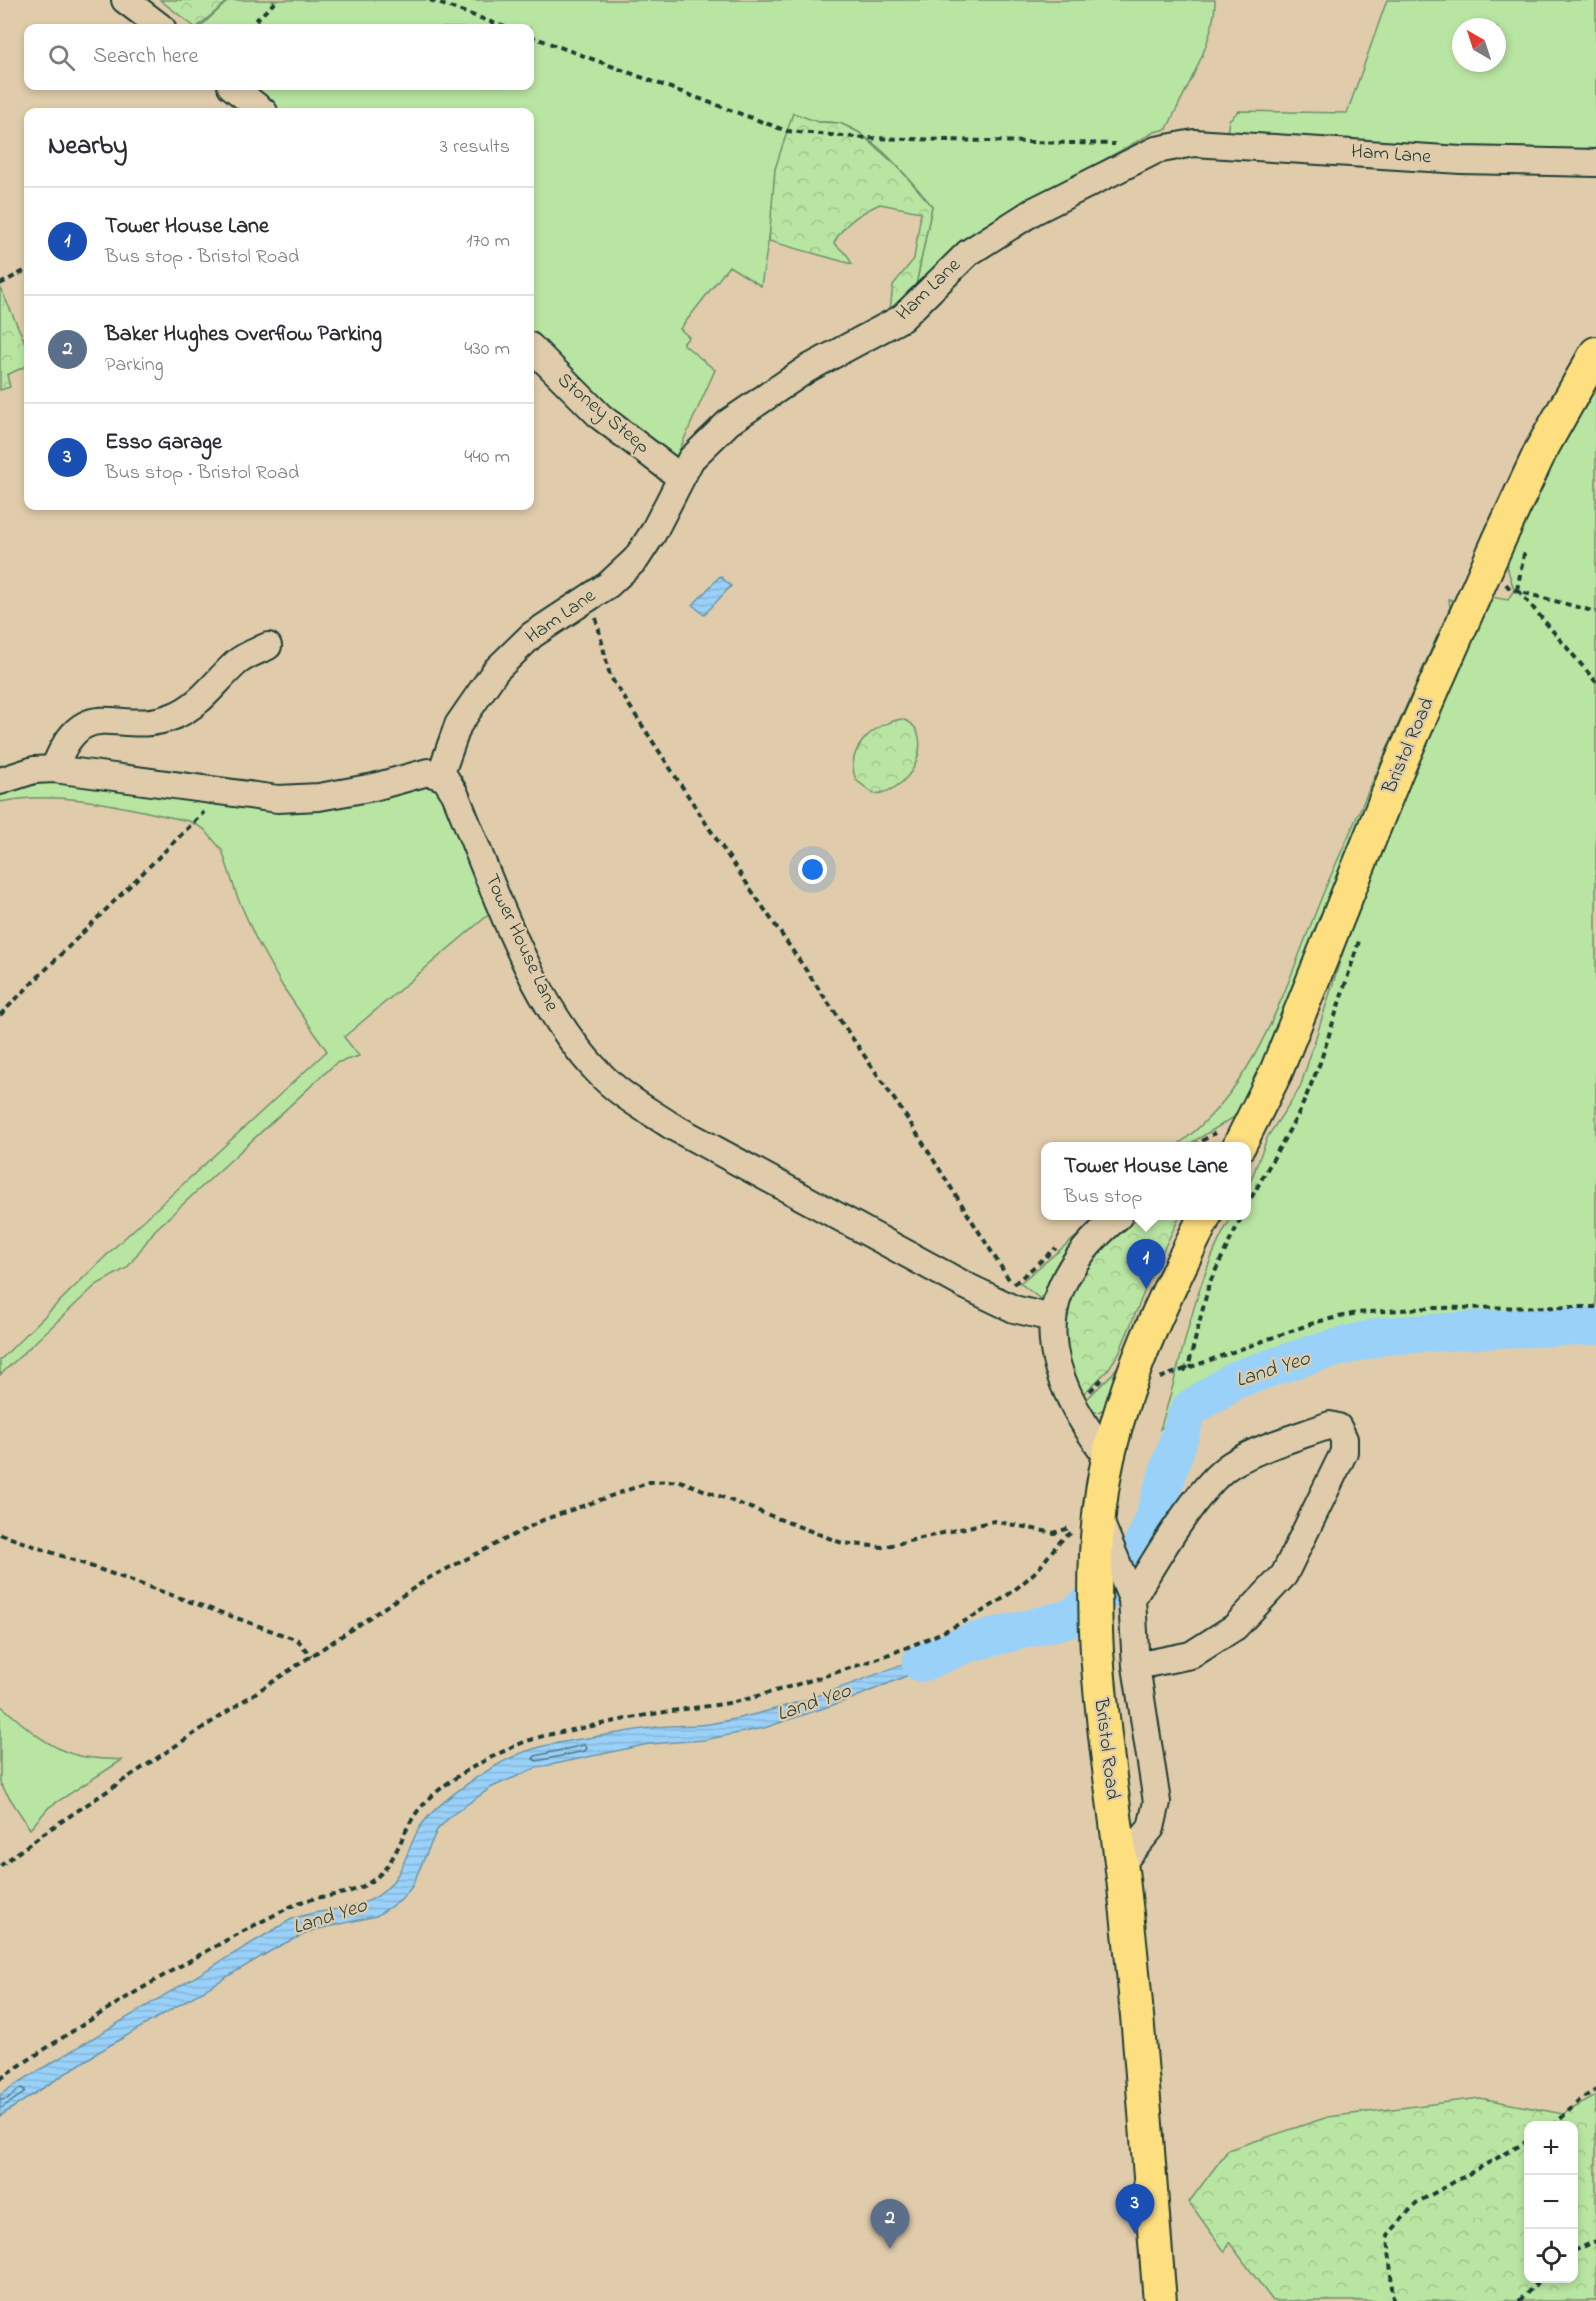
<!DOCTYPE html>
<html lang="en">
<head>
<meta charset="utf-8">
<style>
	body { margin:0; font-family:"Indie Flower",sans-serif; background:#f7f7f7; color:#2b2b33 }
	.controls { position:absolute; right:18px; bottom:18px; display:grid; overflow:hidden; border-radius:12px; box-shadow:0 3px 9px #0003 }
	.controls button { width:54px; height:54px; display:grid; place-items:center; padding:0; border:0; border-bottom:2px solid #e1e1e2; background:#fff; color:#2b2b33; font:30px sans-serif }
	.compass { position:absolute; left:1452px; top:18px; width:54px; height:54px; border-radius:50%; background:#fff; box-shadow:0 3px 9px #0003; rotate:321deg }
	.you { position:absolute; left:813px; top:870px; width:21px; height:21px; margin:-15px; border:4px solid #fff; border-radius:50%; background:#1a73e8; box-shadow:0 0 0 9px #1a73e833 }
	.badge { display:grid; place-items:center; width:39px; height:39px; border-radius:50%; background:#d93025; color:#fff; font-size:20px; font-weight:700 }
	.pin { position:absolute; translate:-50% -50px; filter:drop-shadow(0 2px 3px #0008) }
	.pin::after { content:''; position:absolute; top:32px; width:21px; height:18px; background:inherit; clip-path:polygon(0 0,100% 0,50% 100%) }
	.popup { position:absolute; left:1041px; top:1142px; width:210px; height:78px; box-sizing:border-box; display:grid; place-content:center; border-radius:12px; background:#fff; filter:drop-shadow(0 2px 4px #0005); font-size:20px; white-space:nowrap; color:#7c7c81 }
	.popup b { font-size:22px; color:#2b2b33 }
	.popup::after { content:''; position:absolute; left:50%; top:100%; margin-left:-12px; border:12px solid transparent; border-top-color:#fff }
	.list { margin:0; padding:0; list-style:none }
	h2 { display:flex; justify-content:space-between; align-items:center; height:78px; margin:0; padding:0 24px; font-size:26px }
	h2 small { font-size:20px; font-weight:400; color:#7c7c81 }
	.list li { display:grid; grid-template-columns:39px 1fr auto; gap:18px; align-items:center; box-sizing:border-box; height:108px; padding:0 24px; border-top:2px solid #e1e1e2 }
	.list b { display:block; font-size:22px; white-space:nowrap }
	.list p { margin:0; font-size:20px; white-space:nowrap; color:#7c7c81 }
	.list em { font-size:20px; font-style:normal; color:#7c7c81 }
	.icon { flex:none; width:33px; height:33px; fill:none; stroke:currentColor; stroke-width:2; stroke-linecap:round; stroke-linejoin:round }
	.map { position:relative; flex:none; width:1596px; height:2301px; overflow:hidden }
	.search { position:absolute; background:#fff; box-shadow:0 3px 9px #0003; left:24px; top:24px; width:510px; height:66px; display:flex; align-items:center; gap:15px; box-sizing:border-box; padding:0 21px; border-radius:12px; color:#7c7c81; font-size:22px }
	.panel { position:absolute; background:#fff; box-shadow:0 3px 9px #0003; left:24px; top:108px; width:510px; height:402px; border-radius:12px }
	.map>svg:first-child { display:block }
</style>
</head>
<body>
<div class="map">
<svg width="1596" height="2301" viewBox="0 0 1596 2301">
	<defs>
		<pattern id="forest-crowns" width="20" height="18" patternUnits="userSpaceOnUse" patternTransform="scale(1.5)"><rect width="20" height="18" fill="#b9e5a2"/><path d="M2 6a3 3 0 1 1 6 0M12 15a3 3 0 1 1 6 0" fill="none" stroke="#9fc58c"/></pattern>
		<pattern id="water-rules" width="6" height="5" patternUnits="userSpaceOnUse" patternTransform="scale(1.5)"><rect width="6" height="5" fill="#9ad1f9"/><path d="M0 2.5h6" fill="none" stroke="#84b4d6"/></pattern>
	</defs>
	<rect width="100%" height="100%" fill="#e0ccab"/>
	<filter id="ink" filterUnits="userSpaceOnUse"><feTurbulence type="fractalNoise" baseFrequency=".0167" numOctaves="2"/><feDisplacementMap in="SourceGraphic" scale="12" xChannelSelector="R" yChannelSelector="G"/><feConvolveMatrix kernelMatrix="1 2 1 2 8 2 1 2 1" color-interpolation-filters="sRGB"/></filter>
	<g filter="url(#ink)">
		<!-- grass -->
		<path fill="#b9e5a2" stroke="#6c916b" stroke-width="1.5" fill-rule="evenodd" d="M229,0H1215C1216,41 1184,91 1167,129L1154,132L991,223L916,285L932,206C909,179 876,136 841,124C835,121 825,122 818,122L775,169L773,213L761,286L729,266L680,329L689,337L683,344L715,370L677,455L672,458L610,414L530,335V112H276L245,86H530V28H199Z
			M1387,0H1596V149L1460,146L1227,134L1229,120L1239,111L1347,113ZM1461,27H1497V63H1461Z
			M1596,378V1322L1558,1333L1409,1332C1343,1341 1257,1371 1198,1402C1185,1409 1173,1420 1160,1429C1184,1357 1193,1282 1232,1216H1246L1247,1190L1268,1136L1300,1088L1359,901L1433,715L1491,597L1508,600L1514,590L1505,560L1555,454Z
			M1449,599L1455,601L1252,1089L1236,1116L1186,1146H1176C1263,1084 1288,975 1328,882C1369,790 1410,698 1450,607Z
			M33,776L215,802L436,781L494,910L344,1037L359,1056L336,1063L155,1230L127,1268L96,1285L0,1375V1360L116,1246L327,1051L283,987L256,939L237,896L222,850L204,829L189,821C126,808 64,789 0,802V786Z
			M1101,1216L1081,1235L1044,1297L1039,1298L1020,1283Z
			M1123,1359C1118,1375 1113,1415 1093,1412L1084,1402L1113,1373Z
			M0,1705C23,1724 49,1750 80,1756C93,1759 108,1759 122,1760L49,1807L30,1829L0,1783Z"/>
		<!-- forest -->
		<path fill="url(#forest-crowns)" stroke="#6c916b" stroke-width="1.5" fill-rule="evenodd" d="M160,0H229L196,28Z
			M793,113L818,122L840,123L860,133L898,167L932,206L916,285L890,310L893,285L914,259L921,212L880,204C860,213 844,223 834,243L847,255L852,264L769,241L775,169Z
			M0,287L28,349V365L7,375L10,387L0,390Z
			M901,719C936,726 919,791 874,794L856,780C844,750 872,725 901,719Z
			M1141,1216H1180L1152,1273L1119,1353L1107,1371L1081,1396C1047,1317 1073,1264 1141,1216Z
			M1596,2096V2301H1273L1229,2242L1225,2252L1189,2202L1228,2150L1328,2117L1480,2098L1563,2114ZM1528,2126H1574V2278H1528Z"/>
		<!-- water -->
		<path fill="url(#water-rules)" stroke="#6996aa" stroke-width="1.5" d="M720,576L731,586L704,615L693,605Z
			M968,1638L971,1654L940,1662L851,1699L764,1728L704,1740L649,1744L536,1768L492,1787L452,1815L437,1830L411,1888L400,1901L376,1916L314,1930L281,1945L97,2053L0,2116V2095L13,2086L290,1920C321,1906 357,1914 384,1891C403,1874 406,1853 417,1832C432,1804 488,1768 517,1755C545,1743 576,1740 606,1735C627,1732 648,1727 669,1726C682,1725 696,1726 709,1724C799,1709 884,1671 968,1638Z"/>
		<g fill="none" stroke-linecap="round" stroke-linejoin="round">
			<!-- shore -->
			<path stroke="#507883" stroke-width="1.5" d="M584,1745L587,1748L585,1751L537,1761L533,1759L535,1756Z
				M0,2100L7,2099L21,2088L25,2090L24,2093L0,2109"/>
			<!-- river -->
			<path stroke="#9ad1f9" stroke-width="38" d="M921,1663L969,1643L1071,1618L1129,1573L1150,1529L1186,1416L1191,1408L1235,1380L1309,1355L1383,1336L1495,1329L1596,1326"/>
			<!-- minor casing -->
			<g stroke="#1f3d34" stroke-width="30">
				<path id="minor" d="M125,0L162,28
					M231,86L264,112
					M530,346L601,417L680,477
					M54,769C84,688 118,739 174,716C201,705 215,682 236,663C245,655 258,651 268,646
					M440,776L458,725L496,670L532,635L608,585L636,559L653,533L691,459L729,422L807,369L902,318L968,253L1034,211L1156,150L1194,143L1461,160L1596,163
					M0,781L34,770L54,769L278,799L319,797L374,787L428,772L445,778L455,794C493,885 530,1003 600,1074C620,1095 646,1109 670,1125L966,1286L1014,1309L1052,1318
					M1109,1459C1040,1370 1024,1293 1119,1216
					M1100,1521L1132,1599L1136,1666L1157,1802L1151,1828L1121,1864
					M1132,1599C1152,1565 1199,1484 1232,1464C1262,1446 1298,1437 1330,1425L1338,1427L1344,1439V1452L1284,1575L1235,1627L1191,1655L1136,1666"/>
			</g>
			<!-- major casing -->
			<g stroke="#1f3d34" stroke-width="36">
				<path id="major" d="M1239,1146L1276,1072L1397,771L1499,540L1541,450L1596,353
					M1160,2301C1148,2166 1141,2031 1125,1896C1110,1759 1082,1629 1102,1491C1117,1393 1161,1303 1205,1216"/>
			</g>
			<!-- path -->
			<path stroke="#1f3d34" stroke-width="4" stroke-dasharray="6 4.5" stroke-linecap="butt" d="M430,0L508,28
				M248,28L277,0
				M530,36L787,131L865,138L1115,144
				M0,284L28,269
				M1506,584L1510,589L1596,612
				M1517,590L1525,549
				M1518,590L1596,682
				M596,618L610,676L713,834L909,1121L1010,1281
				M0,1015L204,812
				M1193,1146L1215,1133
				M1246,1207L1300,1111L1320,1063L1360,938
				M1014,1284L1056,1248
				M1184,1371L1189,1364L1209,1284L1242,1216
				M1160,1378L1316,1322L1357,1313L1428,1308L1596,1307
				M1090,1391L1104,1377
				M0,1534L298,1640L311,1657
				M0,1866L44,1833L429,1578L543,1520L650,1482L680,1481L842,1543L883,1547L994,1521L1054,1533L1072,1527
				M0,2079C94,2015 192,1956 294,1905C316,1894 343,1898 365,1885C399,1867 399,1831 422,1806C445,1780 484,1760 515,1746C539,1735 562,1732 587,1727C616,1721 644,1715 672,1711C702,1706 730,1705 758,1696C839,1672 935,1645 1005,1597C1016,1589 1028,1579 1038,1569C1049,1557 1057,1541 1071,1533
				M1553,2126L1581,2099L1596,2090
				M1574,2251L1596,2241
				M1393,2301L1388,2235L1416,2203L1528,2141
				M1519,2301L1542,2278"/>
			<!-- minor -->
			<use href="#minor" stroke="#e0ccab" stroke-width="26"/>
			<!-- major -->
			<use href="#major" stroke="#fedf80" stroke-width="32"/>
		</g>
	</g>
	<g text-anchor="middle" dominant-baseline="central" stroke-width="4.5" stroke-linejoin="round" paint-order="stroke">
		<!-- street labels -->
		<g font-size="20" fill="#1f3d34" stroke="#e0ccab">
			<text transform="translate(1391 155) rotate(4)">Ham Lane</text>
			<text transform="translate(929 290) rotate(-44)">Ham Lane</text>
			<text transform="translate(603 414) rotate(40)">Stoney Steep</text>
			<text transform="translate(561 617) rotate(-35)">Ham Lane</text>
			<text transform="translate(1409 746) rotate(-67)">Bristol Road</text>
			<text transform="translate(521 943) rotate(65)">Tower House Lane</text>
			<text transform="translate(1106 1749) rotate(83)">Bristol Road</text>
		</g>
		<!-- water labels -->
		<g font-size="21" font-style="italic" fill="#25443e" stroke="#e0ccab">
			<text transform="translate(1273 1370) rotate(-18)">Land Yeo</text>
			<text transform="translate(814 1703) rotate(-19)">Land Yeo</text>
			<text transform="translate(330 1917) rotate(-18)">Land Yeo</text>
		</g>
	</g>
</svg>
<div class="controls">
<button>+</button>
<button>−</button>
<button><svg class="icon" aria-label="locate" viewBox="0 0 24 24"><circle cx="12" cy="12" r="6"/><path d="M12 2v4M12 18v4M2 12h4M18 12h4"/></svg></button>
</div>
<svg class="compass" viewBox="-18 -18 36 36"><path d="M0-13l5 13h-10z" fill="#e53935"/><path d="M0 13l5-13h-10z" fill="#7c7c81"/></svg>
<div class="you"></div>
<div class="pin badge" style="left:1146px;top:1289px;background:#1a4fb4">1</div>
<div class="popup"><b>Tower House Lane</b>Bus stop</div>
<div class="pin badge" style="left:890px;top:2249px;background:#5c6f8a">2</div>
<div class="pin badge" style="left:1135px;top:2234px;background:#1a4fb4">3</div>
<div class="search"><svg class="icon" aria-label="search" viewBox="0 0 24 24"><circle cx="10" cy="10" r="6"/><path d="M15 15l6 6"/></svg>Search here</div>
<section class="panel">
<h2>Nearby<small>3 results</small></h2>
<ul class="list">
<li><span class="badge" style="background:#1a4fb4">1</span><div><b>Tower House Lane</b><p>Bus stop · Bristol Road</p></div><em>170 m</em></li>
<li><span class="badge" style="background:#5c6f8a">2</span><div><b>Baker Hughes Overflow Parking</b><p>Parking</p></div><em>430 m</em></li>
<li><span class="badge" style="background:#1a4fb4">3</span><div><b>Esso Garage</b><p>Bus stop · Bristol Road</p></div><em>440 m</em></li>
</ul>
</section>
</div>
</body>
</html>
